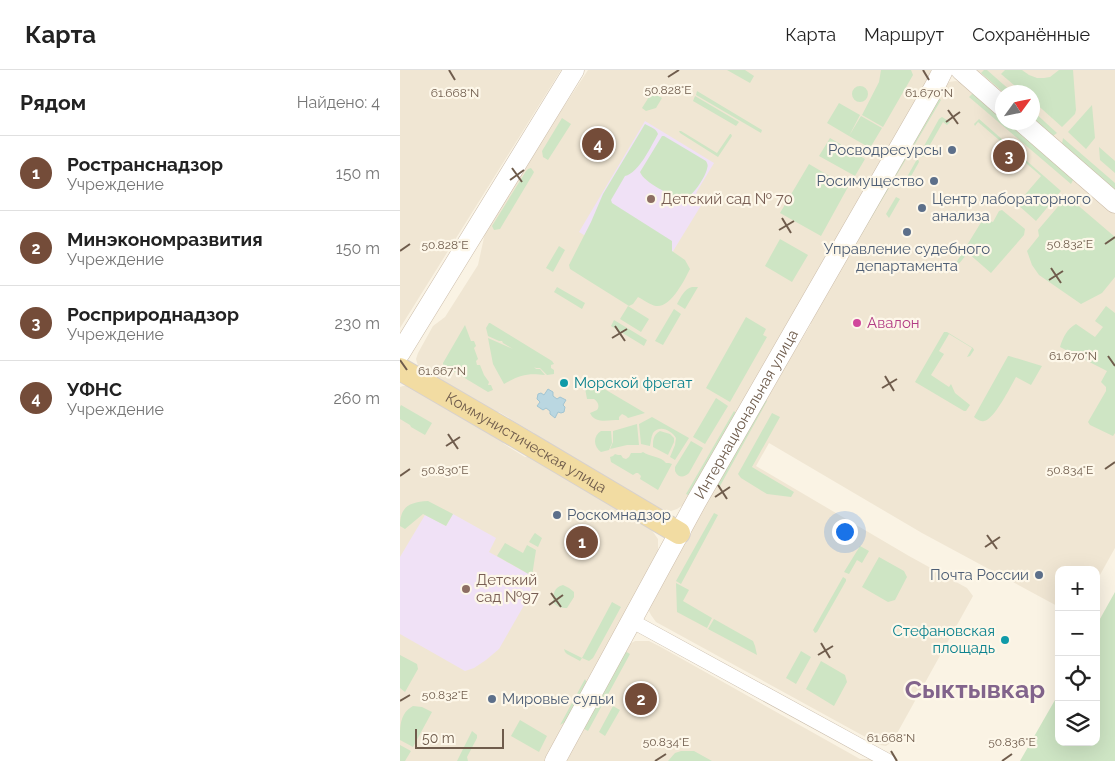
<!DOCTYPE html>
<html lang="ru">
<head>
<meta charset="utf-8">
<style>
	body { margin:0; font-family:Raleway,sans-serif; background:#f2f2f2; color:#222 }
	.controls { position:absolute; right:15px; bottom:15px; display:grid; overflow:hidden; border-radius:10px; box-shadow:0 5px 20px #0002 }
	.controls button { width:45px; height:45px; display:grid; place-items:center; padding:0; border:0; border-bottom:1px solid #e0e0e0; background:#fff; color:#222; font:25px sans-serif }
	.compass { position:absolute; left:595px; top:15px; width:45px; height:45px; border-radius:50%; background:#fff; box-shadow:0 5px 20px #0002; rotate:57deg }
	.scale { position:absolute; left:15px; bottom:12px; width:89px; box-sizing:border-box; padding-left:5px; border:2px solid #6f5c4c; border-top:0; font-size:14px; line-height:18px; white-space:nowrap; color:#6f5c4c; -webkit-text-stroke:4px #fdf7e9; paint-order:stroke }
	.you { position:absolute; left:444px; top:461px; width:18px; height:18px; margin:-12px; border:4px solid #fff; border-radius:50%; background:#1a73e8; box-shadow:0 0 0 8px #1a73e833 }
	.badge { display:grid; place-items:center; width:32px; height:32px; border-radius:50%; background:#744c39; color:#fff; font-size:16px; font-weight:700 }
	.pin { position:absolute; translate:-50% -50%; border:2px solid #fff; box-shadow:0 1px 5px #0006 }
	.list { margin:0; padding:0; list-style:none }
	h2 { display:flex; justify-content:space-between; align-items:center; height:65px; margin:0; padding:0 20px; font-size:21px }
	h2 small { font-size:16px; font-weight:400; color:#767676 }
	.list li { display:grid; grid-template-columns:32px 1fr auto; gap:15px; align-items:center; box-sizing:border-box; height:75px; padding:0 20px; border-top:1px solid #e0e0e0 }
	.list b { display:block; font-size:19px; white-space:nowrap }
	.list p { margin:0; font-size:16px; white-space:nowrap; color:#767676 }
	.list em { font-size:16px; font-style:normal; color:#767676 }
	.icon { flex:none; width:28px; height:28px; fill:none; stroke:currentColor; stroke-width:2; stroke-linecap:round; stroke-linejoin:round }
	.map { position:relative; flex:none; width:715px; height:691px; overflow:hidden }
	header { display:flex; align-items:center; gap:30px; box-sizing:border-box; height:70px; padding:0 25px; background:#fff; border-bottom:1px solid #e0e0e0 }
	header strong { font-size:24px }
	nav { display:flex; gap:28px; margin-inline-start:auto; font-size:18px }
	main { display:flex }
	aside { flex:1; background:#fff }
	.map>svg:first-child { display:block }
</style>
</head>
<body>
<header>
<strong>Карта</strong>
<nav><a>Карта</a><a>Маршрут</a><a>Сохранённые</a></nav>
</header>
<main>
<aside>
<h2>Рядом<small>Найдено: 4</small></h2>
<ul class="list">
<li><span class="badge">1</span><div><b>Ространснадзор</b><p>Учреждение</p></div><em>150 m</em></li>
<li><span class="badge">2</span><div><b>Минэкономразвития</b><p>Учреждение</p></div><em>150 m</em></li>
<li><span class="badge">3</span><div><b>Росприроднадзор</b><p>Учреждение</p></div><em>230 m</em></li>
<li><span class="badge">4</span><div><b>УФНС</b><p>Учреждение</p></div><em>260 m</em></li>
</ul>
</aside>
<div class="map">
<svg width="715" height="691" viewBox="0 0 715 691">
	<rect width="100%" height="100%" fill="#faf3e4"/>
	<!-- residential -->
	<path fill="#f0e6d3" d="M0,0H161L0,258Z
		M188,0H531L529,11L283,435L277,439L268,442L260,441L139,371L134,363L99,342H91L18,296L16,289L18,283L33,256L45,247L78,195L85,163L159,44Z
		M575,0H715V121L633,50L632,22H602V24Z
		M556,11L562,13L571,19L602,46V52L610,53L715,143V478L696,512V500H659V537L522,463L369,373L356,396L509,486L567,518L573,526L495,667L490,673L486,676L480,675L256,552L251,545L249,541V535L383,292L391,287L411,254L409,245L540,20L549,12Z
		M3,316H9L100,367L104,374L125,387L130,386L251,459L258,469V481L145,691H0V317Z
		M235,571H249L259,576L460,689H471L474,691H164L228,575Z"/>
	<!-- education -->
	<path fill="#f0e1f6" d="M245,51L314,93L296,123L305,129L256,209L179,162Z
		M53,444L96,468L89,482L132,506L131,523L99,579L86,590L74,598L65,601L0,564V487L25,445L46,456Z"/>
	<!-- green -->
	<path fill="#cee5c4" d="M327,0H345L354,6L350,13Z
		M481,0H511L513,5L483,57L462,45L479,12Z
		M584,0H587L612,22H603L581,3Z
		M605,0H622L629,5L637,8H644L650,7L659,0H673L676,40L675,44L662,57L633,31L632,22H622L601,4Z
		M452 24a8 8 0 1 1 16 0a8 8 0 1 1-16 0Z
		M297,21L362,60L361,63L296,25Z
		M252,22L262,28L256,38L246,41L242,38Z
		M574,22L602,47V52L609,53L674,108L671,114L569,27Z
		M295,26L339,52L336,56L293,31Z
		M537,27L541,30L447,189L446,188Z
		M439,33L460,45L449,66L427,53Z
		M692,35L695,68L686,79L668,62Z
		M633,41L657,63L653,66L651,65L633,49Z
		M461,46L482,58L470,78L449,66Z
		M542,47L550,52L547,55L543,52L523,87L519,85L539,49Z
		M162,48L171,54L148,90L143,87L142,81Z
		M579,49L661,121L636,151L617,134L641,106L578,52L575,56L574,54Z
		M245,54C250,57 256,58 258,64C251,76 239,103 225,106L211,130L212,133L272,171V181L285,190L290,199C285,209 271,238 256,236C250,235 244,230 238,227L233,234L229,236L170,199L169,195L191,152L203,124Z
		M279,61H281L317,83L330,64H331L332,66L318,87L280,63Z
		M262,66H264L306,91C308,95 308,95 307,99C305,108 292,127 283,131C272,125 244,113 240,102Z
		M430,68L465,89L455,106L419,86Z
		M663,68L715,113V121L662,74Z
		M699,77L715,91V103L700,90Z
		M518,89L519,92L505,117L502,116L516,91Z
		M409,94L448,117L421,166L380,143Z
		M131,98L134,102L133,104L100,159L94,160L92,156L126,101L128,99Z
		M667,126L715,167V207L702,223L681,234L639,205L632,195L627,181L639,166L638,160Z
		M496,127L500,129L489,148L486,144Z
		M602,140L625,159L624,165L591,203L568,183L557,196L556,193L585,146L587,145L586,147L590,151L593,152L599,141Z
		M380,169L408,185L392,212L365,196Z
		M159,176L165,180L153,202L146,198Z
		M157,217L185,233L182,239L154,222Z
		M292,217H298L285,239L277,234C281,227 284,219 292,217Z
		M228,236L249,249L241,262L220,249Z
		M706,236L715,243V363L713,366L690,355L688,352L706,321V317L701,312L707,301L660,277C663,267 667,259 676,254L695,267L703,257L695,251Z
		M274,239L281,244L263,275L255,271Z
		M346,247L366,259L363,265L367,267L330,332L306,318Z
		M214,250L247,270L244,276L211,256Z
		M89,253H90L152,291L154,294L151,295V298L154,300V304L147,305L140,298H136L134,297L136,299H140L145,305C127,303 120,305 104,314L93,294L88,268L113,279L103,273L102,271H99L88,266L86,258Z
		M65,255L71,271H74L76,276L74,278L78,289L76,291L77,295H80L84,305L89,312L88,315H91L93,320L88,322L43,295V293Z
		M544,262H547L573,278L574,280L570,286L567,287L572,278L549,264L539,281L544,284L531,305L549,317L551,314L555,323L570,335L566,341H564L515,312Z
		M608,286H609L642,296L631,315L616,307C611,316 594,350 584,351C580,352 577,349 574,347Z
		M193,317H201L245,343L228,348L226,346L222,344L219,347V350C208,350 195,354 190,343L197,340C200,336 198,332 194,329H187L185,318H188L191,320L193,319Z
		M316,328L328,336L305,374L293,367Z
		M365,330L367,331L320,416L316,413Z
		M1,335L32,353L25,365L11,357L10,355L0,349V337Z
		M334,341L336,343L290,426L286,424Z
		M372,343L380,347L352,397L394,422L391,427L367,424L341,408L338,404Z
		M252,347L289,368L275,390L270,387L275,375L276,368C272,361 260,354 253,363C251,367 251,372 250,376L241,374L239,354Z
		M237,354L239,375H227L210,379L213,372V361Z
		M201,361H211L212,373L209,380L201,382C193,376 193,366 201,361Z
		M260,361L270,364L274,368V372L268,385L253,377C253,370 253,365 260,361Z
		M291,371L303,378L289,403C284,408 278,408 275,401V397Z
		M243,382C249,387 261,386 266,393H269L272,394L258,420L240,409L241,406L238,403H236L233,405L211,392L210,387L213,386L215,384L218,385H221L223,388L226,389L229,387L231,383H241Z
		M28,431L53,444L46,456L23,444L5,459L0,456C0,437 9,432 28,431Z
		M314,443L318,445L281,514L276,511Z
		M135,463L142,468L138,477L129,472L134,464Z
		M105,473L123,483L127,475L136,480L132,506L97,486Z
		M460,476L469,481L462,493L457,490L449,504L444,502Z
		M479,487L504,501L507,507L495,530L488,532L462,517Z
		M443,507L446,509V511L417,562L415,563L413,560Z
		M276,513L289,520L283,531L312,548L307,558L277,542Z
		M163,515L169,518L174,522V527L167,538C161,538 157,537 153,532C153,524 154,517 163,515Z
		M715,522V691H620L659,623V672H696V556Z
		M212,532L221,537L193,588L189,591L182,588L180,591L167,584L165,582L164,579L182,588Z
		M314,549L353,571L355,576L357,585L308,559Z
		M225,581L230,584L188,661L182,658Z
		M401,581L411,587L396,614L386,608Z
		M0,585L17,594L18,599L5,622L0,618Z
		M421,591L445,605L447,612L434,636L406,619Z
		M185,609L187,613L165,652L160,655Z
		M13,636L22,637L32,642L13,677L0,670C0,656 0,643 13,636Z
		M213,636L220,640L205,666L199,662Z
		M120,650L147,666L139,682L111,666Z
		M72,661L77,665V668L67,687L68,691H57Z
		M0,675L11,681L5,691H0Z
		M281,681H294L312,691H268L275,683Z"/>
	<!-- water -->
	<path fill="#bad7e1" stroke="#a2c5d2" d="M148,319L153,322V326L157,329L160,327L166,330L163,335L165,337L164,342L161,343L158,342L155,348L150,344V341L146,338L143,340L137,336L140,332L137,329L138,324L141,323L144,325Z"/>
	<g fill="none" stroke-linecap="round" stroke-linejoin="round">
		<!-- street casing -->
		<g stroke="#c9bcab" stroke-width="15">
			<path id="street" d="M232,551L488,691"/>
		</g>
		<!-- secondary casing -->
		<g stroke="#ccbdaa" stroke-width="21">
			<g id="secondary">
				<path d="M561,0L602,36"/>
				<path d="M622,52L715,133"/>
				<path d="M0,283L174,0"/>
				<path id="s1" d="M155,691L296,432L535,16L543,0"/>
			</g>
		</g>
		<!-- primary casing -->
		<g stroke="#d7d1cd" stroke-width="24">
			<g id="primary">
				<path id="s2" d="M0,299L112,364L279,463"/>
			</g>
		</g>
		<!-- street -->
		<use href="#street" stroke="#fff" stroke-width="14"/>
		<!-- secondary -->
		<use href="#secondary" stroke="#fff" stroke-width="20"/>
		<!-- primary -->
		<use href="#primary" stroke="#f2dca2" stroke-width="22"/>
	</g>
	<!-- ticks -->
	<path fill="none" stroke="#6f5c4c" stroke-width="2" d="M49,0L55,10M523,0L529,10M268,7L279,0M548,40L558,54M546,52L560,42M112,98L122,112M110,110L124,100M382,148L391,163M379,160L394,151M705,174L715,167M0,181L10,174M651,198L661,213M649,210L663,201M215,256L225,271M212,268L227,259M708,286L715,296M0,290L7,300M485,306L494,321M482,318L497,309M48,364L58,379M46,376L60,367M705,399L715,392M0,406L10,399M318,415L327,429M315,427L330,417M587,465L597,479M585,477L600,467M151,523L161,537M149,535L163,525M421,573L430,588M418,585L433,576M0,631L10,625M491,681L497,691M255,691L266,684M602,691L612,684"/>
	<!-- markers -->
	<g fill="#5c6f8a" stroke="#fdf7e9" stroke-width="2">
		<circle cx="552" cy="80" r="5"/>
		<circle cx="534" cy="111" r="5"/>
		<circle cx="522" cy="138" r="5"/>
		<circle cx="507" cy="162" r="5"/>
		<circle cx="157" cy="445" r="5"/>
		<circle cx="639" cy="505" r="5"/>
		<circle cx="92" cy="629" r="5"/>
	</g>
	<g fill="#8d6e63" stroke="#fdf7e9" stroke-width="2">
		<circle cx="251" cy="129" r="5"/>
		<circle cx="66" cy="519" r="5"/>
	</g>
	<circle fill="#d1479c" stroke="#fdf7e9" stroke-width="2" cx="457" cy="253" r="5"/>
	<g fill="#0f9aa8" stroke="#fdf7e9" stroke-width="2">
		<circle cx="164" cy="313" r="5"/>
		<circle cx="605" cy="570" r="5"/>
	</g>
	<g text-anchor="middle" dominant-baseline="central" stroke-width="4.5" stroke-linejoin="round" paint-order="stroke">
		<!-- service labels -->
		<g font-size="15" fill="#4e5e75" stroke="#fdf7e9" text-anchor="end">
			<text x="542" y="80">Росводресурсы</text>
			<text x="524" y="111">Росимущество</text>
			<text x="532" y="129" text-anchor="start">Центр лабораторного<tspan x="532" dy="17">анализа</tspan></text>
			<text x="507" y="179" text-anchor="middle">Управление судебного<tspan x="507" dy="17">департамента</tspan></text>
			<text x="167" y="445" text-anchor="start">Роскомнадзор</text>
			<text x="629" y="505">Почта России</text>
			<text x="102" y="629" text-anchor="start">Мировые судьи</text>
		</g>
		<!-- education labels -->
		<g font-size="15" fill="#785e54" stroke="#fdf7e9" text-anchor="start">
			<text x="261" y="129">Детский сад № 70</text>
			<text x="76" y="510">Детский<tspan x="76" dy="17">сад №97</tspan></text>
		</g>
		<!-- hotel labels -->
		<g font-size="15" fill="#b23c85" stroke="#fdf7e9" text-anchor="start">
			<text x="467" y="253">Авалон</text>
		</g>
		<!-- culture labels -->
		<g font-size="15" fill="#0d838f" stroke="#fdf7e9" text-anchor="start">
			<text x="174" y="313">Морской фрегат</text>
			<text x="595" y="561" text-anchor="end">Стефановская<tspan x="595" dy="17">площадь</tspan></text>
		</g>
		<!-- street labels -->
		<g font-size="15" fill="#6f5c4c" stroke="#fdf7e9">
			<text stroke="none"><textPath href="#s1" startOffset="396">Интернациональная улица</textPath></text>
			<text stroke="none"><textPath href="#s2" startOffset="146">Коммунистическая улица</textPath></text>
		</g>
		<!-- town labels -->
		<g font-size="25" font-weight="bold" fill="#82648c" stroke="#fdf7e9">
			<text x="575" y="619">Сыктывкар</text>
		</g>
	</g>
	<g font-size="12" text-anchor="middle" fill="#6f5c4c" stroke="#fdf7e9" stroke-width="4.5" stroke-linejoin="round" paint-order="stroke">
		<text x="268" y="24">50.828°E</text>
		<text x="55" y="27">61.668°N</text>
		<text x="529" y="27">61.670°N</text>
		<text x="670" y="178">50.832°E</text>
		<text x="45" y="179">50.828°E</text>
		<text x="673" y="290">61.670°N</text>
		<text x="42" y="305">61.667°N</text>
		<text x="670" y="404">50.834°E</text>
		<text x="45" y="404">50.830°E</text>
		<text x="45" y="629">50.832°E</text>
		<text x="491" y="672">61.668°N</text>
		<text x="266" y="676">50.834°E</text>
		<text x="612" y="676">50.836°E</text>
	</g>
</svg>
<div class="controls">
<button>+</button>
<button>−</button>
<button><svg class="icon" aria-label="locate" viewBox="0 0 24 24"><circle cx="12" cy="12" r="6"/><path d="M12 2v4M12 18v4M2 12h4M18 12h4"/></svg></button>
<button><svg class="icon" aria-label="layers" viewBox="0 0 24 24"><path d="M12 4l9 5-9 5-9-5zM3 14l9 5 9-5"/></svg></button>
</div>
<svg class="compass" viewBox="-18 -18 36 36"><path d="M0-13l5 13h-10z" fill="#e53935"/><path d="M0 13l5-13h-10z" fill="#767676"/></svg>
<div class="scale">50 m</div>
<div class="you"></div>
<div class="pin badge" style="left:182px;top:472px">1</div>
<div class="pin badge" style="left:241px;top:629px">2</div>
<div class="pin badge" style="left:609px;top:86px">3</div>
<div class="pin badge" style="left:198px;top:74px">4</div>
</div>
</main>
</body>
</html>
